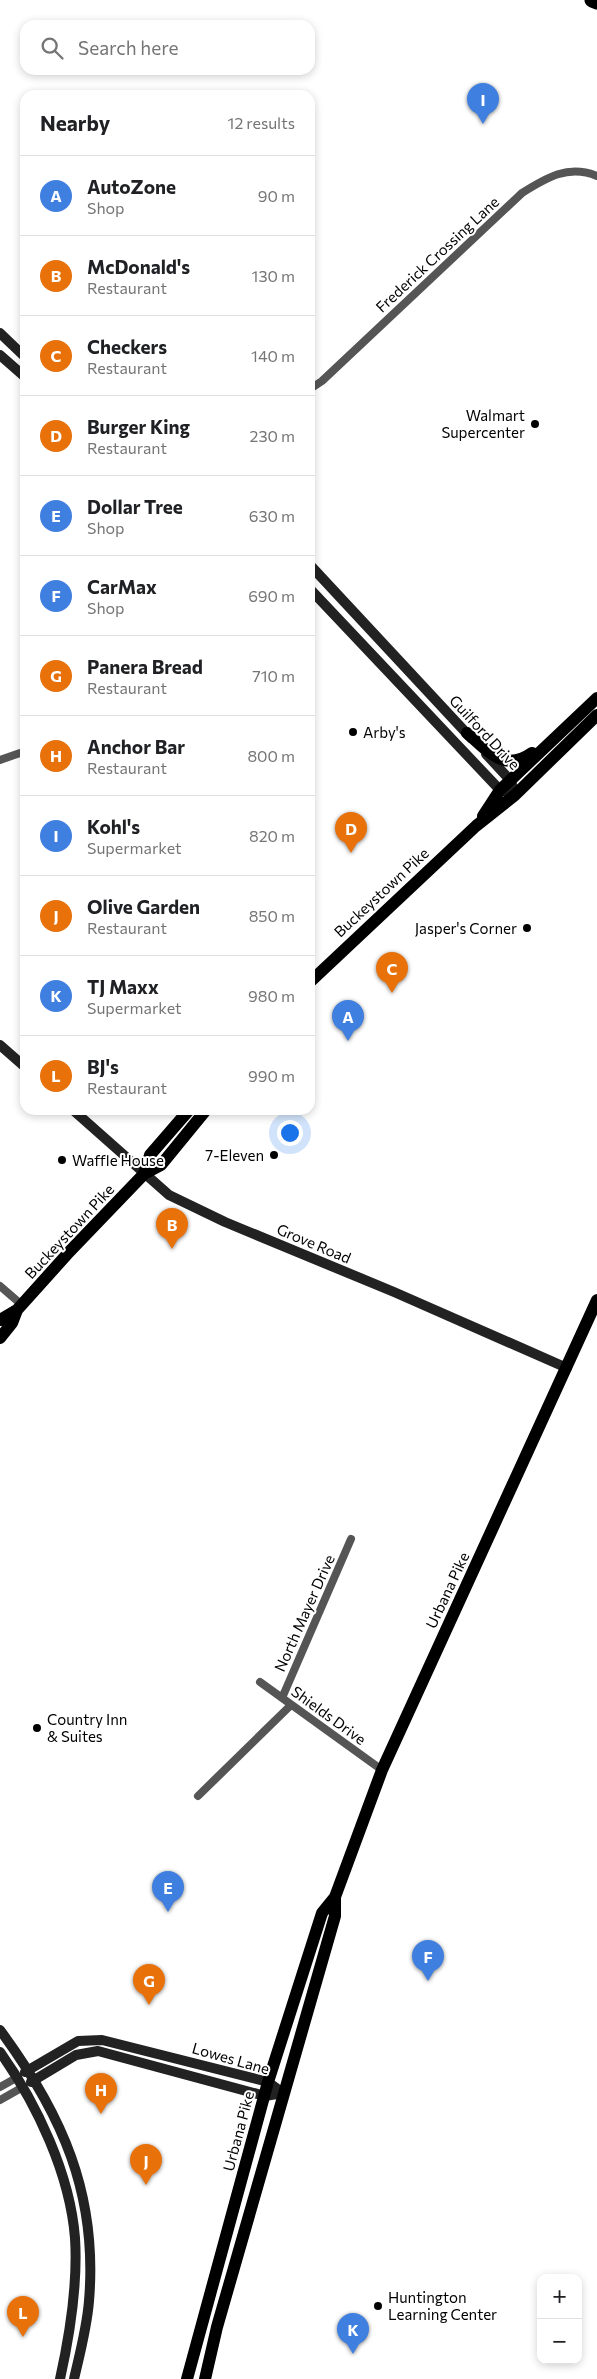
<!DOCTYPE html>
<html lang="en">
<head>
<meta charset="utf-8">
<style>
	body { margin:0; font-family:Commissioner,sans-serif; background:#f6f6f6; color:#202124 }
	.controls { position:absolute; right:15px; bottom:15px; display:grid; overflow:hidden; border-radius:10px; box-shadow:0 2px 8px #0003 }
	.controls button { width:45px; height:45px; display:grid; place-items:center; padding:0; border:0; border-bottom:1px solid #e0e0e0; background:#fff; color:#202124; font:25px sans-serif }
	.you { position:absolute; left:289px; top:1132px; width:18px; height:18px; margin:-12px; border:4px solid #fff; border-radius:50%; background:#1a73e8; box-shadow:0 0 0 8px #1a73e833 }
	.badge { display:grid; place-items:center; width:32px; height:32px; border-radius:50%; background:#0b8043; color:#fff; font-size:16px; font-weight:700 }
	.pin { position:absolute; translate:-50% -41px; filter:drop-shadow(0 1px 2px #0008) }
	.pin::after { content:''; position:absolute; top:26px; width:18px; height:15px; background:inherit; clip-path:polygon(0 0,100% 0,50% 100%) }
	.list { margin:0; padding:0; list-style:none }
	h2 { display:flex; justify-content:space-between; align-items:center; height:65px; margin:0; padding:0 20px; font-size:21px }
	h2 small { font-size:16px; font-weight:400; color:#757577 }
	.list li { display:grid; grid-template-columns:32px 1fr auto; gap:15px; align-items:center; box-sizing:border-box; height:80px; padding:0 20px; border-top:1px solid #e0e0e0 }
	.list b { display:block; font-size:19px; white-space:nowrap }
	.list p { margin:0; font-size:16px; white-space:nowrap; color:#757577 }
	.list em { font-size:16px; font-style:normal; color:#757577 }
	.icon { flex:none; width:28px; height:28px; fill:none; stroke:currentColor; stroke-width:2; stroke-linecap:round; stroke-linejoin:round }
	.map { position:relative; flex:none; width:597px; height:2379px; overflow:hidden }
	.search { position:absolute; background:#fff; box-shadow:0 2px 8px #0003; left:20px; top:20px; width:295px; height:55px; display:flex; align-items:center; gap:12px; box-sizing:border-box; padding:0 18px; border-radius:15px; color:#757577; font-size:19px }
	.panel { position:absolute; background:#fff; box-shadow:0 2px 8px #0003; left:20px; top:90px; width:295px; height:1025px; border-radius:15px }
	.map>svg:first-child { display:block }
</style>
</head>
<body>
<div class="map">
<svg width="597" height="2379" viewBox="0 0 597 2379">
	<rect width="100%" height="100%" fill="#fff"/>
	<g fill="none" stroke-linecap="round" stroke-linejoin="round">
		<!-- street -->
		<path stroke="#555" stroke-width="8" d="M310,389L322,381L522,193C546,178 568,164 597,176
			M0,760L20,753
			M0,1286L22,1305
			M260,1682L382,1770
			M282,1698L351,1539
			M198,1796L291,1705
			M0,2087L18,2077
			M0,2100L23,2087"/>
		<!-- secondary -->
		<path stroke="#222" stroke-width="10" d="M0,333L25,357
			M0,355L25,377
			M310,565L471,738
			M310,589L500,790L507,792
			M486,754L511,781L515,795
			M0,1045L25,1067
			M73,1110L169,1195L225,1222L394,1292L567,1368
			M0,2030C62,2114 98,2194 89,2301C87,2327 80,2353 74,2379
			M0,2052C37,2104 70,2174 75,2238C78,2285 70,2334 60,2379
			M25,2072L78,2041L102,2040L268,2082L283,2093
			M31,2082L76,2055L98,2051L265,2096L283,2093"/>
		<!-- primary -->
		<path stroke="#000" stroke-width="12" d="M467,733C488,751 504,773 532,753
			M483,816L500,790L597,698
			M310,982L476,826L515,795L597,715
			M144,1174L150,1155L189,1110
			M0,1320L17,1310
			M0,1338L12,1323L17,1310L70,1251L144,1174L161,1165L206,1110
			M187,2379L268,2082L322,1913L335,1897L382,1770L597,1300
			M205,2379L217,2327L335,1916V1897"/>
		<!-- highway -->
		<path stroke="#000" stroke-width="15" d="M592,0L597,2"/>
	</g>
	<!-- markers -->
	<g fill="#000" stroke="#fff" stroke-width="2">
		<circle cx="535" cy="424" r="5"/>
		<circle cx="353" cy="732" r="5"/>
		<circle cx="527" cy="928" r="5"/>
		<circle cx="274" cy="1155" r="5"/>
		<circle cx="62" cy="1160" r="5"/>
		<circle cx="37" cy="1728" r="5"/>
		<circle cx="378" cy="2306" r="5"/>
	</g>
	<g text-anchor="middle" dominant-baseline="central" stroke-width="4" stroke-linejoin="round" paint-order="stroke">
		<!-- street labels -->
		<g font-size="15" fill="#000" stroke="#fff">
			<text transform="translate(437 254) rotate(-43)">Frederick Crossing Lane</text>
			<text transform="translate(485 732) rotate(47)">Guilford Drive</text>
			<text transform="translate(381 892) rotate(-43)">Buckeystown Pike</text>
			<text transform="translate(69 1231) rotate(-47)">Buckeystown Pike</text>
			<text transform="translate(314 1243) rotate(23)">Grove Road</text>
			<text transform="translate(447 1590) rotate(-65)">Urbana Pike</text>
			<text transform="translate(304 1613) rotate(-66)">North Mayer Drive</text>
			<text transform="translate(329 1715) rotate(36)">Shields Drive</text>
			<text transform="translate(231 2058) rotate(16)">Lowes Lane</text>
			<text transform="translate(238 2131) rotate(-75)">Urbana Pike</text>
		</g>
		<!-- poi labels -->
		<g font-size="15" fill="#000" stroke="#fff" text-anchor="start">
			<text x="525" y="415" text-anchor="end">Walmart<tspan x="525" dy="17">Supercenter</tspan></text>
			<text x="363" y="732">Arby's</text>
			<text x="517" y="928" text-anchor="end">Jasper's Corner</text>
			<text x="264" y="1155" text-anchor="end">7-Eleven</text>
			<text x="72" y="1160">Waffle House</text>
			<text x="47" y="1719">Country Inn<tspan x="47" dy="17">&amp; Suites</tspan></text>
			<text x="388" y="2297">Huntington<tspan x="388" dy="17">Learning Center</tspan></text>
		</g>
	</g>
</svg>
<div class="controls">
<button>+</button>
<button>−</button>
</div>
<div class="you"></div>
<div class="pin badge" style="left:348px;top:1041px;background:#3f7fe0">A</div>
<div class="pin badge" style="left:172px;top:1249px;background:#e8710a">B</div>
<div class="pin badge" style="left:392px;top:993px;background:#e8710a">C</div>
<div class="pin badge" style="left:351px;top:853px;background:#e8710a">D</div>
<div class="pin badge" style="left:168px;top:1912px;background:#3f7fe0">E</div>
<div class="pin badge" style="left:428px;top:1981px;background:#3f7fe0">F</div>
<div class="pin badge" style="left:149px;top:2005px;background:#e8710a">G</div>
<div class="pin badge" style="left:101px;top:2114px;background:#e8710a">H</div>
<div class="pin badge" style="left:483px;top:124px;background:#3f7fe0">I</div>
<div class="pin badge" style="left:146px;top:2185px;background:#e8710a">J</div>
<div class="pin badge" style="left:353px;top:2354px;background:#3f7fe0">K</div>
<div class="pin badge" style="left:23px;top:2337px;background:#e8710a">L</div>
<div class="search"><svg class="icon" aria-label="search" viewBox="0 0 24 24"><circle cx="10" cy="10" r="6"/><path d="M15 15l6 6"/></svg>Search here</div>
<section class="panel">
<h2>Nearby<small>12 results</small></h2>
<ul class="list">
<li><span class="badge" style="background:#3f7fe0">A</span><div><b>AutoZone</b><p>Shop</p></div><em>90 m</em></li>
<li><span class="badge" style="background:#e8710a">B</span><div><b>McDonald's</b><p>Restaurant</p></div><em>130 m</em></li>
<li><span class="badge" style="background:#e8710a">C</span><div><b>Checkers</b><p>Restaurant</p></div><em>140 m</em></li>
<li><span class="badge" style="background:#e8710a">D</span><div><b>Burger King</b><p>Restaurant</p></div><em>230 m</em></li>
<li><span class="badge" style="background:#3f7fe0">E</span><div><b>Dollar Tree</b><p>Shop</p></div><em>630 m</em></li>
<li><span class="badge" style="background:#3f7fe0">F</span><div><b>CarMax</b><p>Shop</p></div><em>690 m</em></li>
<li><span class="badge" style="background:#e8710a">G</span><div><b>Panera Bread</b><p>Restaurant</p></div><em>710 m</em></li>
<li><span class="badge" style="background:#e8710a">H</span><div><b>Anchor Bar</b><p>Restaurant</p></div><em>800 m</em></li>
<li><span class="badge" style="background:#3f7fe0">I</span><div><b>Kohl's</b><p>Supermarket</p></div><em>820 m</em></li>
<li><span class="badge" style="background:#e8710a">J</span><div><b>Olive Garden</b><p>Restaurant</p></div><em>850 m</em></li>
<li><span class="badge" style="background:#3f7fe0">K</span><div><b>TJ Maxx</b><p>Supermarket</p></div><em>980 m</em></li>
<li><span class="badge" style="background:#e8710a">L</span><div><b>BJ's</b><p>Restaurant</p></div><em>990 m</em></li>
</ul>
</section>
</div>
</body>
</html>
